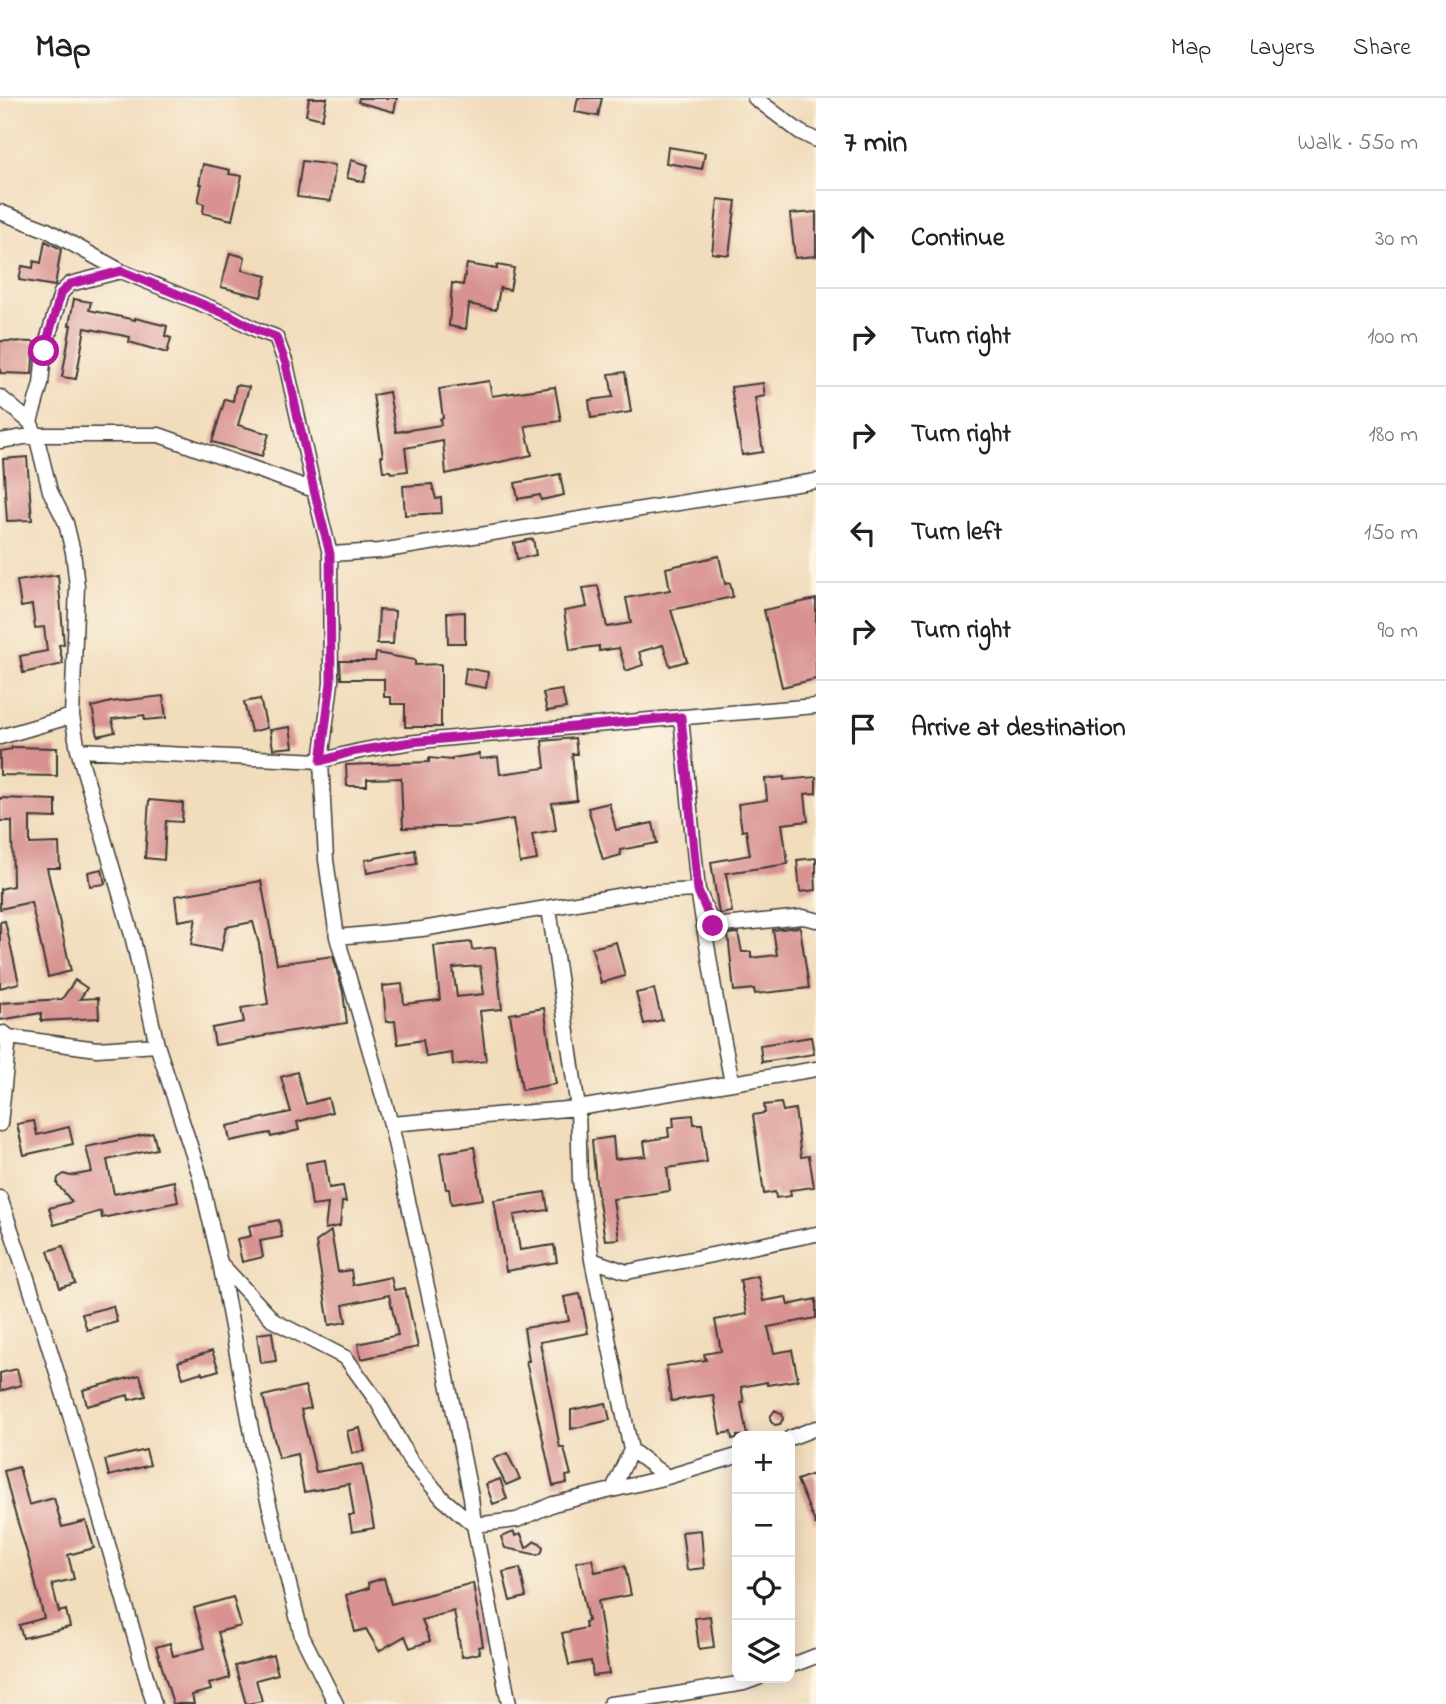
<!DOCTYPE html>
<html lang="en">
<head>
<meta charset="utf-8">
<style>
	body { margin:0; font-family:"Indie Flower",sans-serif; background:#f6f6f6; color:#202124 }
	.controls { position:absolute; right:21px; bottom:21px; display:grid; overflow:hidden; border-radius:14px; box-shadow:0 4px 18px #0003 }
	.controls button { width:63px; height:63px; display:grid; place-items:center; padding:0; border:0; border-bottom:2px solid #e0e0e0; background:#fff; color:#202124; font:35px sans-serif }
	.stop { position:absolute; width:21px; height:21px; margin:-16px; border:5px solid #b5179e; border-radius:50%; background:#fff }
	.stop.end { background:#b5179e; border-color:#fff; box-shadow:0 2px 7px #0008 }
	.list { margin:0; padding:0; list-style:none }
	h2 { display:flex; justify-content:space-between; align-items:center; height:91px; margin:0; padding:0 28px; font-size:30px }
	h2 small { font-size:23px; font-weight:400; color:#757577 }
	.list li { display:grid; grid-template-columns:46px 1fr auto; gap:21px; align-items:center; box-sizing:border-box; height:98px; padding:0 28px; border-top:2px solid #e0e0e0 }
	.list b { display:block; font-size:26px; white-space:nowrap }
	.list em { font-size:23px; font-style:normal; color:#757577 }
	.icon { flex:none; width:38px; height:38px; fill:none; stroke:currentColor; stroke-width:2; stroke-linecap:round; stroke-linejoin:round }
	.map { position:relative; flex:none; width:816px; height:1606px; overflow:hidden }
	header { display:flex; align-items:center; gap:42px; box-sizing:border-box; height:98px; padding:0 35px; background:#fff; border-bottom:2px solid #e0e0e0 }
	header strong { font-size:33px }
	nav { display:flex; gap:38px; margin-inline-start:auto; font-size:24px }
	main { display:flex }
	aside { flex:1; background:#fff }
	.map>svg:first-child { display:block }
</style>
</head>
<body>
<header>
<strong>Map</strong>
<nav><a>Map</a><a>Layers</a><a>Share</a></nav>
</header>
<main>
<div class="map">
<svg width="816" height="1606" viewBox="0 0 816 1606">
	<rect width="100%" height="100%" fill="#fcf5e5"/>
	<filter id="ink" filterUnits="userSpaceOnUse"><feTurbulence type="fractalNoise" baseFrequency=".0143" numOctaves="2"/><feDisplacementMap in="SourceGraphic" scale="14" xChannelSelector="R" yChannelSelector="G"/><feConvolveMatrix kernelMatrix="1 2 1 2 8 2 1 2 1" color-interpolation-filters="sRGB"/></filter>
	<filter id="wash" filterUnits="userSpaceOnUse"><feTurbulence type="fractalNoise" baseFrequency=".00686" numOctaves="4" result="noise"/><feDisplacementMap in="SourceGraphic" scale="28" xChannelSelector="R" yChannelSelector="G"/><feGaussianBlur stdDeviation="1.57" result="paint"/><feColorMatrix in="noise" values="0 0 0 0 0 0 0 0 0 0 0 0 0 0 0 0 0 1.4 0 .05"/><feComposite in="paint" operator="in"/></filter>
	<g filter="url(#wash)">
		<rect width="100%" height="100%" fill="#f1dcbb"/>
		<g id="blocks">
			<!-- building -->
			<path fill="#d89291" fill-rule="evenodd" d="M309,0H327L322,21L306,17Z
				M359,0H397L394,14L358,4Z
				M578,0H602L598,18L575,14Z
				M668,49L705,55L702,71L666,65Z
				M351,62L368,67L364,84L347,80Z
				M302,63L335,67L331,103L297,99Z
				M203,66L230,72L229,76L242,78L232,122L203,115L204,106L198,104L202,86H199Z
				M718,101L736,103L729,157L712,155Z
				M816,114V158L795,160L790,116Z
				M45,143L61,151L55,188L19,182L22,168L33,170L34,163L41,165Z
				M230,155L245,159L242,172L267,178L261,199L221,189Z
				M467,166L497,171V167L514,170L510,192L500,190L496,212L469,206L466,231L449,228L452,185L463,187Z
				M74,201L91,204L89,212L135,222V220L167,228L165,238L171,240L167,255L129,244L130,239L85,230L76,281L62,279L71,227H69Z
				M0,243L34,244L32,276L0,275Z
				M625,274L631,314L591,320L589,302L613,299L609,276Z
				M489,283L492,298L555,289L561,323L525,328L532,357L446,376L443,343L405,350L408,373L391,375L390,373H383L381,358H383L373,297L389,294L396,334L441,327L440,321L443,320L439,291Z
				M763,285L765,298L755,300L763,354L742,357L731,289Z
				M236,287L249,289L238,327L269,336L262,358L212,344L225,301L233,303Z
				M27,359L32,422L7,423L3,361Z
				M560,376L564,397L541,402L540,397L518,401L515,385Z
				M432,386L436,401L441,400L442,415L405,417L403,388Z
				M533,441L536,457L517,461L514,445Z
				M719,458L725,486L730,485L733,499L671,512L687,563L670,568L663,547L639,554L643,567L626,573L619,550L599,553V548L570,552L564,513L587,509L583,490L598,488L607,529L631,525L626,500L670,492L666,470Z
				M58,477L64,546L59,547L63,566L23,575L20,558L47,553L44,529L35,530L32,507L21,509L17,483Z
				M816,501V581L782,589L764,512Z
				M379,512L395,513L393,546H377Z
				M465,514V545H448L447,515Z
				M376,555L415,562V567L441,566V629H405V606H391V599H384V581H341L340,563H375Z
				M466,570L488,574L486,590L464,586Z
				M562,592L566,610L547,613L543,595Z
				M163,598L166,620L145,622L144,617L112,621L115,634L98,638L92,609L111,604Z
				M260,601L267,630L251,634L244,604Z
				M290,629L293,649L273,651L270,632Z
				M575,640L577,656H572L577,702L552,705L556,732L532,736L537,762L520,765L513,721L475,728L403,730L401,680L367,681V688H347L346,667L429,664V660L452,662V660L479,656L480,661L498,659L500,676L545,670L542,643Z
				M12,649L57,650V678L0,677V653L12,651Z
				M784,679V682L816,679V695L805,696L808,723L782,726L788,766L726,775L732,814L719,816L711,764L750,757L746,732L742,733L738,706L767,702L765,681Z
				M0,700L56,702V720L30,719V746L59,745L60,770H47L71,873L48,879L31,804L0,811V791L13,788L12,723H0Z
				M149,702L183,705L182,724L166,723L164,762L145,760Z
				M609,705L616,732L653,725L657,745L620,752L621,757L603,762L588,710Z
				M415,752L417,766L367,775L365,762Z
				M816,760V774H815L816,792L800,794L797,762Z
				M102,771L105,786L90,788L88,774Z
				M261,783L277,866L333,858L343,894L347,925L265,937V938L215,947L212,930L244,924L241,910L268,906L259,846L253,824L226,829L221,853L191,847L196,820L178,823L175,798Z
				M5,823L19,885L0,890V824Z
				M800,829L809,890L755,896L754,891L734,893L728,836L738,835L742,854H751V860L777,857L773,832Z
				M471,844L472,852L495,849L502,911L480,913L486,963L453,967L452,955L426,959L423,942L398,946L395,923L386,924L383,888L402,886L404,906L440,902L434,848ZM480,868L484,896L457,899L453,870Z
				M616,844L625,878L601,885L592,850Z
				M75,882L87,890L80,901L98,900L99,920L41,923V915L0,922V905L62,901Z
				M654,891L662,922L644,926L636,895Z
				M544,910L556,986L522,992L510,916Z
				M811,939L814,956L762,964L760,947Z
				M297,974L306,1006L328,1000L332,1014L297,1024L299,1032L271,1039L270,1035L230,1043L227,1028L291,1014L281,979Z
				M781,1005L783,1013L795,1011L801,1059L809,1058L814,1089L790,1092L791,1098L776,1100L775,1094L764,1096L753,1017L765,1015L764,1007Z
				M693,1017L694,1026H702L707,1064L667,1070L670,1093L613,1101L619,1141L605,1142L596,1086L592,1042L613,1039L615,1061L646,1058L644,1043L669,1039L668,1030L674,1029L673,1019Z
				M34,1023L37,1037L69,1029L73,1046L24,1057L17,1026Z
				M153,1035L157,1051L107,1062L114,1096L174,1083L178,1104L102,1120L101,1113L54,1127L49,1110L72,1104L57,1086L58,1080L64,1076L70,1078L92,1074L86,1049Z
				M474,1049L483,1101L451,1106L449,1091H446L440,1055Z
				M325,1062L329,1090L343,1088L346,1104H342L340,1128L325,1131L328,1106L312,1108L306,1065Z
				M545,1094L548,1112L514,1117L520,1152L554,1147L557,1164L506,1173L494,1102Z
				M279,1122L282,1139L260,1143L263,1159L242,1164L237,1141L251,1138L249,1128Z
				M331,1133L338,1174L351,1172L353,1187L391,1179L394,1192L405,1190L418,1249L361,1261L358,1246L398,1237L389,1197L343,1207L346,1224L329,1227L316,1144Z
				M63,1148L75,1185L60,1190L48,1153Z
				M758,1178L763,1203L786,1199L788,1207L816,1201V1220L768,1229L774,1255L792,1252L798,1282L767,1287V1284L741,1289L744,1304L741,1305L747,1338H737V1340L732,1341L731,1334L720,1336L713,1297L671,1303L666,1268L706,1262L704,1256L721,1253L715,1222L747,1216L740,1182Z
				M580,1196L588,1235L540,1244L560,1350H564L571,1377L566,1378L567,1385L553,1388L526,1263H529L524,1230L569,1223L564,1199Z
				M113,1208L117,1224L87,1232L82,1216Z
				M272,1234L276,1263L261,1265L257,1236Z
				M212,1253L219,1272L203,1277L202,1274L183,1280L178,1264Z
				M17,1271L21,1287L0,1293V1275Z
				M140,1277L146,1298L129,1302L128,1297L87,1308L83,1292Z
				M305,1288L311,1310L301,1312L316,1374L362,1366L374,1430L352,1434L349,1417H354L349,1386L304,1394L297,1356L279,1360L263,1298Z
				M606,1305L610,1322L571,1331V1312Z
				M775,1312L782,1316L783,1321L780,1326L775,1327L771,1324L770,1319Z
				M360,1330L365,1353L352,1355L347,1333Z
				M146,1352L150,1367L109,1378L105,1362Z
				M507,1355L520,1381L506,1387L493,1361Z
				M19,1369L29,1407L54,1400L62,1429L86,1423L94,1450L68,1457L74,1481L52,1486L59,1514L66,1512L70,1529L23,1540L19,1527L44,1520L31,1468L12,1405L4,1373Z
				M813,1376L816,1383V1427L797,1382Z
				M500,1381L507,1401L493,1406L486,1386Z
				M701,1432L704,1470L687,1472L682,1434Z
				M514,1434L515,1438L521,1436L526,1450L535,1443L540,1445L543,1449L542,1454L538,1457L505,1450L501,1439Z
				M592,1461L595,1474L625,1468L631,1497L598,1503L609,1576L593,1578L591,1563L569,1567L562,1535L586,1530L585,1524L588,1523L576,1464Z
				M520,1470L526,1499L510,1503L503,1474Z
				M384,1480L391,1506L473,1485L483,1548L478,1549L480,1555L462,1559L454,1513L422,1522L430,1543L410,1550L405,1538L379,1553L366,1531L355,1534L346,1497L369,1490L368,1485Z
				M233,1499L241,1528L218,1534L230,1580L209,1586L211,1592L192,1597L194,1606H173L156,1549L170,1545L173,1558L205,1550L194,1510Z
				M710,1518L714,1549L699,1551L695,1520Z
				M273,1557L278,1576L256,1582L262,1603L246,1606L235,1568Z"/>
		</g>
	</g>
	<g filter="url(#ink)">
		<use href="#blocks" fill-opacity="0" stroke="#3c3934" stroke-width="2"/>
		<g fill="none" stroke-linecap="round" stroke-linejoin="round">
			<!-- minor casing -->
			<g stroke="#3c3934" stroke-width="17">
				<path id="minor" d="M755,0L800,34L816,42
					M0,114L47,132L121,173L231,218L257,232L276,239L286,266L314,392L330,456L331,585L321,663L326,762L337,839L422,831L635,795L698,792L713,828L803,819L816,822
					M121,173L70,186L61,195L44,253L41,286L30,324L36,337H159L314,392
					M0,299L30,324
					M0,343L36,337L50,393L66,425L73,454L77,488L72,618L78,652L132,837L157,947L199,1075L220,1165L254,1347L302,1538L336,1606
					M330,456L380,453L816,383
					M681,619L698,792L717,908L732,985L816,971
					M0,639L72,618
					M78,652L321,663C386,643 455,640 522,634C620,624 718,616 816,608
					M337,839L391,1026L445,1270L471,1399L474,1427L509,1606
					M0,940L9,939L97,951L157,947
					M0,1026L9,939L4,935
					M391,1026L578,1010L549,810
					M0,1100C58,1266 105,1437 154,1606
					M592,1162L627,1174L816,1136
					M220,1165L274,1223L346,1260L377,1303L410,1362L443,1401L474,1427L517,1422L553,1406L667,1379L737,1358
					M790,1340L816,1330
					M631,1352L667,1379
					M613,1391L631,1352L592,1162L580,1083L578,1010L732,985
					M790,1568L816,1558
					M635,1603L744,1585L758,1580
					M610,1606L635,1603L638,1606"/>
			</g>
			<!-- minor -->
			<use href="#minor" stroke="#fff" stroke-width="14"/>
		</g>
	</g>
	<g fill="none" stroke-linecap="round" stroke-linejoin="round" filter="url(#ink)">
		<!-- route -->
		<path stroke="#b5179e" stroke-width="9" d="M44,253L61,195L70,186L121,173L231,218L257,232L276,239L286,266L314,392L330,456L331,584L321,663L351,654L411,644L681,619L698,793L713,828"/>
	</g>
</svg>
<div class="controls">
<button>+</button>
<button>−</button>
<button><svg class="icon" aria-label="locate" viewBox="0 0 24 24"><circle cx="12" cy="12" r="6"/><path d="M12 2v4M12 18v4M2 12h4M18 12h4"/></svg></button>
<button><svg class="icon" aria-label="layers" viewBox="0 0 24 24"><path d="M12 4l9 5-9 5-9-5zM3 14l9 5 9-5"/></svg></button>
</div>
<div class="stop" style="left:44px;top:253px"></div>
<div class="stop end" style="left:713px;top:828px"></div>
</div>
<aside>
<h2>7 min<small>Walk · 550 m</small></h2>
<ul class="list">
<li><svg class="icon" aria-label="ahead" viewBox="0 0 24 24"><path d="M12 20V5M6 11l6-6 6 6"/></svg><div><b>Continue</b></div><em>30 m</em></li>
<li><svg class="icon" aria-label="right" viewBox="0 0 24 24"><path d="M7 20v-9h11M14 6l5 5-5 5"/></svg><div><b>Turn right</b></div><em>100 m</em></li>
<li><svg class="icon" aria-label="right" viewBox="0 0 24 24"><path d="M7 20v-9h11M14 6l5 5-5 5"/></svg><div><b>Turn right</b></div><em>180 m</em></li>
<li><svg class="icon" aria-label="left" viewBox="0 0 24 24"><path d="M17 20v-9H6M10 6l-5 5 5 5"/></svg><div><b>Turn left</b></div><em>150 m</em></li>
<li><svg class="icon" aria-label="right" viewBox="0 0 24 24"><path d="M7 20v-9h11M14 6l5 5-5 5"/></svg><div><b>Turn right</b></div><em>90 m</em></li>
<li><svg class="icon" aria-label="arrive" viewBox="0 0 24 24"><path d="M6 21V4h12l-3 4 3 4H6"/></svg><div><b>Arrive at destination</b></div></li>
</ul>
</aside>
</main>
</body>
</html>
